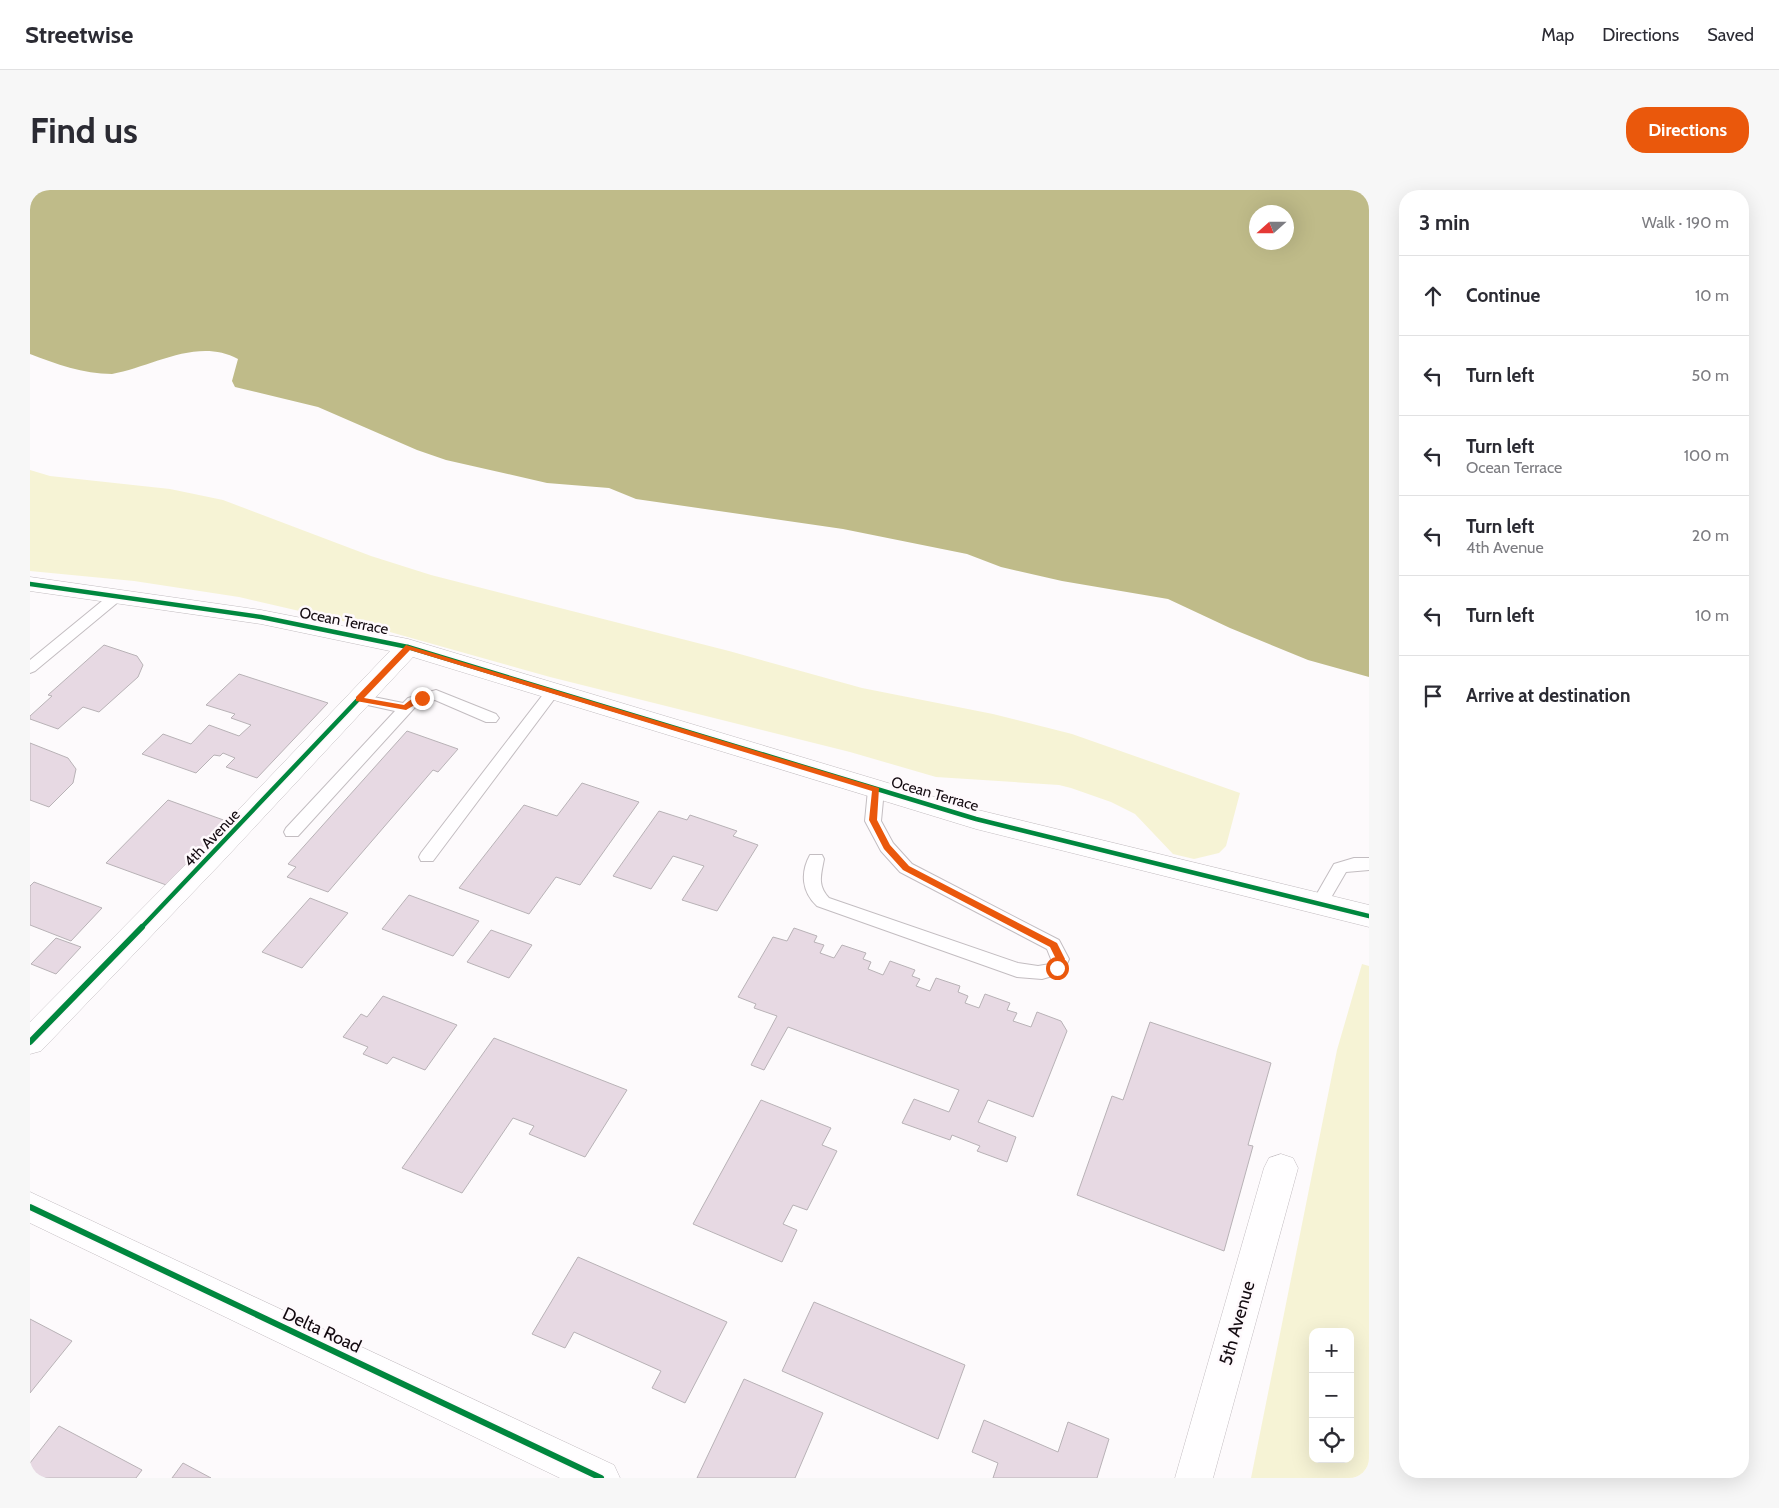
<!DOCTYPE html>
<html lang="en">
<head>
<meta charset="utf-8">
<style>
	body { margin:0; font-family:Cabin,sans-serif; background:#f7f7f7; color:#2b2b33 }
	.controls { position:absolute; right:15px; bottom:15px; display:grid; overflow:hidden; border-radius:10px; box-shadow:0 5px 20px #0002 }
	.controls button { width:45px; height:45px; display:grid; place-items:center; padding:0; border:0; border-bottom:1px solid #e1e1e2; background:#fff; color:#2b2b33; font:25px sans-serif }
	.compass { position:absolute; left:1219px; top:15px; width:45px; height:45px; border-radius:50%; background:#fff; box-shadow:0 5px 20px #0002; rotate:249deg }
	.stop { position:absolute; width:15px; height:15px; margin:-11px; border:4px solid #ea580c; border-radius:50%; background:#fff }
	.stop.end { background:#ea580c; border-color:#fff; box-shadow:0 1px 5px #0008 }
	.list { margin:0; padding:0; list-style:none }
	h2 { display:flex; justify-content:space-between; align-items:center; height:65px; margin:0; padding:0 20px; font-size:21px }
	h2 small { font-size:16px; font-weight:400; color:#7c7c81 }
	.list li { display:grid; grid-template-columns:32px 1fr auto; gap:15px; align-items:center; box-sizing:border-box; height:80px; padding:0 20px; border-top:1px solid #e1e1e2 }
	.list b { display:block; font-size:19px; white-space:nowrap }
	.list p { margin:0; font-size:16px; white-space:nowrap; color:#7c7c81 }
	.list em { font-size:16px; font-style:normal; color:#7c7c81 }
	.icon { flex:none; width:28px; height:28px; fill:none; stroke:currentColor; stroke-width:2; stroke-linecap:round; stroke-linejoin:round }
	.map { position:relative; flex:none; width:1339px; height:1288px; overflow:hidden; border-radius:20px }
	header { display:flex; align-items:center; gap:30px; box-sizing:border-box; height:70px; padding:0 25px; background:#fff; border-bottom:1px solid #e1e1e2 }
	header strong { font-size:24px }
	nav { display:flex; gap:28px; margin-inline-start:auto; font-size:18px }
	.intro { display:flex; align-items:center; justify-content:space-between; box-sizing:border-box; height:120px; padding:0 30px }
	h1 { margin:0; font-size:35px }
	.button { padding:12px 22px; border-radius:20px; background:#ea580c; color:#fff; font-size:18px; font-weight:700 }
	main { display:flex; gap:30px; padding:0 30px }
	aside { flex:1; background:#fff; border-radius:20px; box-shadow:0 5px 20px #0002 }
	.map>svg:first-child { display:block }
</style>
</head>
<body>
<header>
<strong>Streetwise</strong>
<nav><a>Map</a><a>Directions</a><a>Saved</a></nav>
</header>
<div class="intro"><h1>Find us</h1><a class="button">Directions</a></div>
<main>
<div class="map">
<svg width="1339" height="1288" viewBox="0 0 1339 1288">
	<rect width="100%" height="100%" fill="#fdfafc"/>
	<!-- green -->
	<path fill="#f6f3d5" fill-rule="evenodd" d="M0,280L20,286L140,299L193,310L341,366L401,385L699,461L832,498L963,524L1042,544L1210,603L1196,656L1189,663L1164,669L1143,664L1105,624L1081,612L1041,598L1029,595L906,587L820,562L520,487L360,442L209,407L104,391L0,381Z
		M1332,774L1339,776V1288H1221L1307,860ZM1283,1142H1320V1269H1283Z"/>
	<!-- water -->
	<path fill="#bfbb89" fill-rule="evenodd" d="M0,0H1339V487L1278,470L1200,438L1138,409L1032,391L971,377L937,364L813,339L606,309L579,298L517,293L416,270L387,260L288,217L205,197L202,191L208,169C167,147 122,177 82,184C53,184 26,174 0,164ZM1226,22H1256V52H1226Z"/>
	<!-- building -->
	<path fill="#e7d9e3" stroke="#b8b2b6" d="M74,455L107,466L113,475L108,487L69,522L53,517L28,539L0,529V526L22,506L18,505Z
		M209,484L298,513L227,588L196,577L205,568L193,563L190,566L184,565L166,583L112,564L133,544L161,554L179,535L209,546L221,535L201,528L205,524L176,515Z
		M377,541L428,559L408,582L403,580L298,702L257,687L266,677L258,674Z
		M0,553L38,568L46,579L43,593L19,617L0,610Z
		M552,593L609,612L550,695L526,687L499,724L429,698L494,615L527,626Z
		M138,610L199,632L139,696L76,673Z
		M629,621L657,630L660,625L707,641L703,646L728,655L687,721L652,710L674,676L643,666L621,699L583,686Z
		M4,692L72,718L41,751L0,735V696Z
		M379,705L449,731L423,766L352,739Z
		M280,708L318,723L272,778L232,762Z
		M764,738L787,746L784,752L794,755L790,763L804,768L812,755L836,763L833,769L841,772L838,779L853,785L860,771L885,780L882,786L890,789L886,796L900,801L906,788L930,796L928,802L938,806L935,813L949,818L955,804L980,813L977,820L987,823L983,831L1001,837L1007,822L1031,831L1037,841L1003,927L958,910L948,932L986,947L977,972L947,961L950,956L922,945L920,950L872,933L884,909L919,922L929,900L758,837L734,880L721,875L747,826L724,818L726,814L708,807L743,747L757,751Z
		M461,740L502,755L479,788L437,772Z
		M26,748L51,757L26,784L1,774Z
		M353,806L427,835L395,880L363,867L357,874L333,864L338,857L313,847L331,824L337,827Z
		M1120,832L1241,873L1218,955L1223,956L1194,1061L1047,1005L1082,906L1093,910Z
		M464,848L597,900L555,967L499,944L504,936L483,928L432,1003L372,978Z
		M731,910L801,938L792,955L807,961L777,1020L763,1015L753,1034L767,1040L752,1072L663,1034Z
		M548,1067L697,1132L655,1213L622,1198L631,1181L544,1142L535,1158L502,1144Z
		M784,1112L935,1175L908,1249L752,1181Z
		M0,1129L42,1151L0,1203Z
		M714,1189L793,1223L765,1288H667Z
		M954,1230L1028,1262L1038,1232L1079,1249L1067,1288H963L968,1273L942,1262Z
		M29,1236L112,1280L106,1288H0V1273Z
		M153,1273L181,1288H142Z"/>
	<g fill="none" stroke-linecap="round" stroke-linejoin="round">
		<!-- lane casing -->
		<g stroke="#c3bdc1" stroke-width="2">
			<path id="lane" d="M88,401L95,405L93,408L5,481L0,483V470L83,402Z
				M523,496L528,498L530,501L528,504L403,671H391L389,667L391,663L518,498Z
				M406,500L466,524L469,528L466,532H456L405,510L388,514L268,646H256L254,642L256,638L365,521L324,512L322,509L324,506L329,504L373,513L378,508Z
				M846,595L852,596L854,600L851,631L863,653L882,674L1029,750L1039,769L1033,783L1012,789L987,787L787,716C772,702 770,683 780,665H792L794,669C791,685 787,695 799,708L988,773L1008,776L1020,774L1021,769L1017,759L870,682L851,661L835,631L838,600L840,596Z
				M1324,668H1339V680L1316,682L1295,718L1289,720L1283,718L1281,714L1304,674Z"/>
		</g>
		<!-- street casing -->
		<g stroke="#c3bdc1" stroke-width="1">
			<path id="street" d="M0,387L231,420L378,449L948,620L1339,715V737L946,639L383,467L194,670L11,861L0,864V832L174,656L360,461L231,434L0,401Z
				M1251,964L1263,968L1268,978L1183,1288H1145L1234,978L1239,968Z
				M0,1002L584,1275L590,1288H530L0,1033Z"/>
		</g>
		<!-- lane -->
		<use href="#lane" fill="#fffeff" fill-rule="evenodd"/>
		<!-- street -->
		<use href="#street" fill="#fffeff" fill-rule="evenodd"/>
		<!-- cycleway-far1 casing -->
		<g stroke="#fef9fc" stroke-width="8">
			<path id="cycleway-far1" d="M0,394L231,427L378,457L946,629L1339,726
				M110,739L378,457"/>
		</g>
		<!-- cycleway casing -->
		<g stroke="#fef9fc" stroke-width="9">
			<path id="cycleway" d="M0,852L112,737
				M0,1017L571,1288"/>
		</g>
		<!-- cycleway-far1 -->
		<use href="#cycleway-far1" stroke="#00873e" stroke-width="4.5"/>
		<!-- cycleway -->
		<use href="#cycleway" stroke="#00873e" stroke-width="6"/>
	</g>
	<!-- route -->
	<path fill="#ea580c" d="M376,455L849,598L847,630L860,655L879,676L1027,753L1035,769L1030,780L1027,781L1024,780L1026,769L1020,757L873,680L854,659L839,630L842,601L380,460L334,508L374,515C380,510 387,505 395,506V509L376,520L326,511V507Z"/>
	<g text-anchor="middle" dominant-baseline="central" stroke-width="5" stroke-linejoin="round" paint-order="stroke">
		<!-- street labels -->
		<g font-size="15" fill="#130a10" stroke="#fef9fc">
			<text transform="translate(314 431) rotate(11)">Ocean Terrace</text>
			<text transform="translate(905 604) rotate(16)">Ocean Terrace</text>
			<text transform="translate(182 648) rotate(-46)">4th Avenue</text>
		</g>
		<!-- near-street labels -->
		<g font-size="18" fill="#130a10" stroke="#fef9fc">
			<text transform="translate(1207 1133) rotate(-74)">5th Avenue</text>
			<text transform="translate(292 1140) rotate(25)">Delta Road</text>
		</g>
	</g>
</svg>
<div class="controls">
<button>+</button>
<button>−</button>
<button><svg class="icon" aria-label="locate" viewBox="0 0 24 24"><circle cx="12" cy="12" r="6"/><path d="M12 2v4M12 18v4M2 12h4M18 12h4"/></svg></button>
</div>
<svg class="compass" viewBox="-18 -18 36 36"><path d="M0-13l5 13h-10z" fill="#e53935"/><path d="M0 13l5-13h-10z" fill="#7c7c81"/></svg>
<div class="stop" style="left:1027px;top:778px"></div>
<div class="stop end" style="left:392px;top:508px"></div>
</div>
<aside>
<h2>3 min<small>Walk · 190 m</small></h2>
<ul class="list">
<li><svg class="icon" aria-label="ahead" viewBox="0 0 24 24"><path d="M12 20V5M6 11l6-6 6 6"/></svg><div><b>Continue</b></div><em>10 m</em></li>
<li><svg class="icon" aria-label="left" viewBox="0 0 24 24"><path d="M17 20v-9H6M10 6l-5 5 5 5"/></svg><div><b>Turn left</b></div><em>50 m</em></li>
<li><svg class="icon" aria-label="left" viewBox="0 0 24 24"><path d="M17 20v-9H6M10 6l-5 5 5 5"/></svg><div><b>Turn left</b><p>Ocean Terrace</p></div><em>100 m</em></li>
<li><svg class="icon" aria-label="left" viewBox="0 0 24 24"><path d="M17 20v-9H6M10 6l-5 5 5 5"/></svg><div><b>Turn left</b><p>4th Avenue</p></div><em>20 m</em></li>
<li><svg class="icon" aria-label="left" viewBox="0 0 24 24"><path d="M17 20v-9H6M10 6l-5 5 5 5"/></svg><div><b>Turn left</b></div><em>10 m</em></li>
<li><svg class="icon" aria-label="arrive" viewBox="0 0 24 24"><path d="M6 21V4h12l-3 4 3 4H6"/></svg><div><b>Arrive at destination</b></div></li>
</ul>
</aside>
</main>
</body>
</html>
